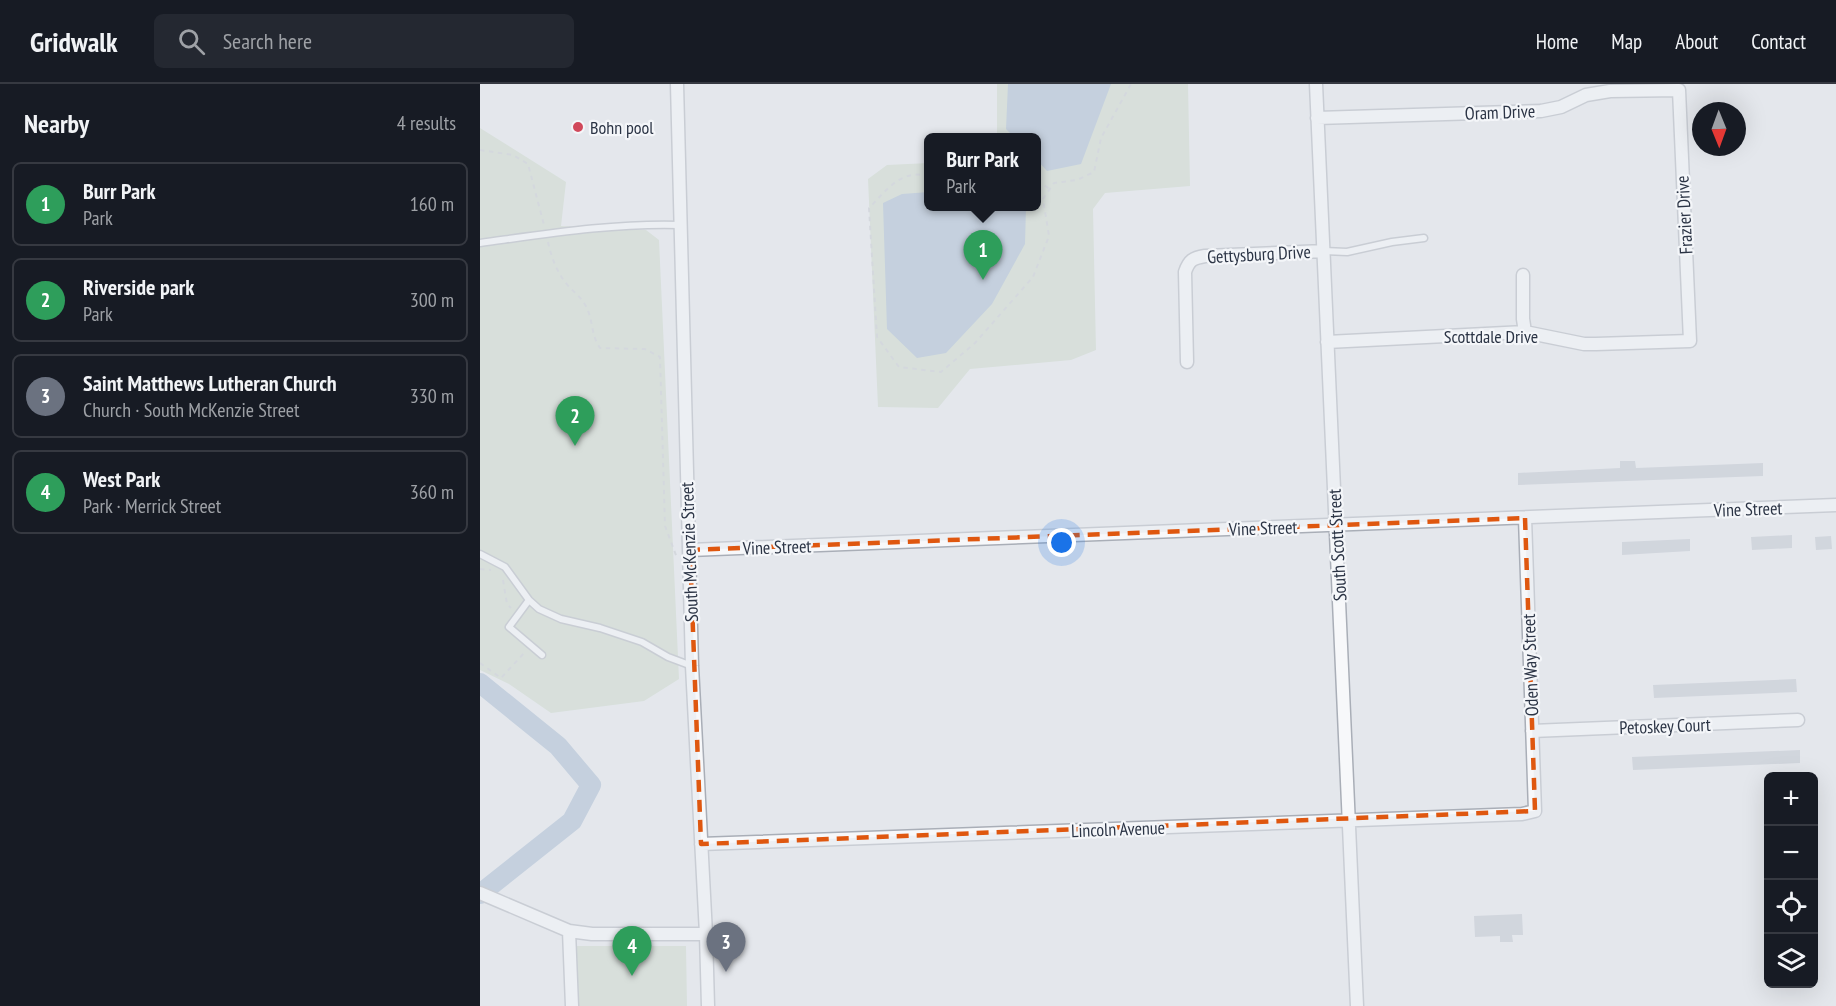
<!DOCTYPE html>
<html lang="en">
<head>
<meta charset="utf-8">
<style>
	body { margin:0; font-family:"PT Sans Narrow",sans-serif; background:#242831; color:#f1f3f6 }
	.controls { position:absolute; right:18px; bottom:18px; display:grid; overflow:hidden; border-radius:9px; box-shadow:0 6px 24px #0002 }
	.controls button { width:54px; height:54px; display:grid; place-items:center; padding:0; border:0; border-bottom:2px solid #363941; background:#171b24; color:#f1f3f6; font:30px sans-serif }
	.compass { position:absolute; left:1212px; top:18px; width:54px; height:54px; border-radius:50%; background:#171b24; box-shadow:0 6px 24px #0002; rotate:179deg }
	.you { position:absolute; left:582px; top:459px; width:21px; height:21px; margin:-15px; border:4px solid #fff; border-radius:50%; background:#1a73e8; box-shadow:0 0 0 9px #1a73e833 }
	.badge { display:grid; place-items:center; width:39px; height:39px; border-radius:50%; background:#d1495b; color:#fff; font-size:20px; font-weight:700 }
	.pin { position:absolute; translate:-50% -50px; filter:drop-shadow(0 2px 3px #0008) }
	.pin::after { content:''; position:absolute; top:32px; width:21px; height:18px; background:inherit; clip-path:polygon(0 0,100% 0,50% 100%) }
	.popup { position:absolute; left:444px; top:49px; width:117px; height:78px; box-sizing:border-box; display:grid; place-content:center; border-radius:9px; background:#171b24; filter:drop-shadow(0 2px 4px #0005); font-size:20px; white-space:nowrap; color:#9ea1a6 }
	.popup b { font-size:22px; color:#f1f3f6 }
	.popup::after { content:''; position:absolute; left:50%; top:100%; margin-left:-12px; border:12px solid transparent; border-top-color:#171b24 }
	.list { margin:0; padding:0; list-style:none }
	h2 { display:flex; justify-content:space-between; align-items:center; height:78px; margin:0; padding:0 24px; font-size:26px }
	h2 small { font-size:20px; font-weight:400; color:#9ea1a6 }
	.list li { display:grid; grid-template-columns:39px 1fr auto; gap:18px; align-items:center; box-sizing:border-box; height:84px; margin:0 12px 12px; padding:0 12px; border:2px solid #363941; border-radius:9px }
	.list b { display:block; font-size:22px; white-space:nowrap }
	.list p { margin:0; font-size:20px; white-space:nowrap; color:#9ea1a6 }
	.list em { font-size:20px; font-style:normal; color:#9ea1a6 }
	.icon { flex:none; width:33px; height:33px; fill:none; stroke:currentColor; stroke-width:2; stroke-linecap:round; stroke-linejoin:round }
	.map { position:relative; flex:none; width:1356px; height:922px; overflow:hidden }
	header { display:flex; align-items:center; gap:36px; box-sizing:border-box; height:84px; padding:0 30px; background:#171b24; border-bottom:2px solid #363941 }
	header strong { font-size:28px }
	nav { display:flex; gap:33px; margin-inline-start:auto; font-size:21px }
	.search { width:420px; height:54px; background:#242831; display:flex; align-items:center; gap:15px; box-sizing:border-box; padding:0 21px; border-radius:9px; color:#9ea1a6; font-size:22px }
	main { display:flex }
	aside { flex:1; background:#171b24 }
	.map>svg:first-child { display:block }
</style>
</head>
<body>
<header>
<strong>Gridwalk</strong>
<div class="search"><svg class="icon" aria-label="search" viewBox="0 0 24 24"><circle cx="10" cy="10" r="6"/><path d="M15 15l6 6"/></svg>Search here</div>
<nav><a>Home</a><a>Map</a><a>About</a><a>Contact</a></nav>
</header>
<main>
<aside>
<h2>Nearby<small>4 results</small></h2>
<ul class="list">
<li><span class="badge" style="background:#2e9e5b">1</span><div><b>Burr Park</b><p>Park</p></div><em>160 m</em></li>
<li><span class="badge" style="background:#2e9e5b">2</span><div><b>Riverside park</b><p>Park</p></div><em>300 m</em></li>
<li><span class="badge" style="background:#6b7280">3</span><div><b>Saint Matthews Lutheran Church</b><p>Church · South McKenzie Street</p></div><em>330 m</em></li>
<li><span class="badge" style="background:#2e9e5b">4</span><div><b>West Park</b><p>Park · Merrick Street</p></div><em>360 m</em></li>
</ul>
</aside>
<div class="map">
<svg width="1356" height="922" viewBox="0 0 1356 922">
	<rect width="100%" height="100%" fill="#e4e7ec"/>
	<!-- green -->
	<path fill="#c9d6c5" d="M517,0H708L710,102L625,109L613,125L616,266L591,276L490,285L458,324L398,323L388,95L407,81L449,79V122H557V53H517Z
		M0,44L86,98L81,142L166,146L179,156L199,595L164,617L71,629L29,600L0,586Z
		M96,862H206L207,922H99Z"/>
	<!-- water -->
	<path fill="#9fb4cc" d="M528,0H631L601,80L567,87L557,76V53H534L526,45Z
		M449,108V122L546,123L545,160L512,220L466,269L437,274L407,245L403,119L422,110Z"/>
	<g fill="none" stroke-linecap="round" stroke-linejoin="round">
		<!-- river -->
		<path stroke="#9fb4cc" stroke-width="20" d="M0,599L78,662L111,701L92,737L0,810"/>
	</g>
	<!-- building -->
	<path fill="#bbc0ca" d="M1140,377H1155L1156,384L1283,379V392L1038,401V389L1140,384Z
		M1312,451V464L1272,466L1271,453Z
		M1351,452L1352,465L1336,466L1335,453Z
		M1210,455V467L1142,471V458Z
		M1316,595L1317,608L1174,614L1173,601Z
		M1320,666V679L1153,686L1152,673Z
		M1042,830L1043,851H1032L1033,858H1020V852L995,853L994,832Z"/>
	<g fill="none" stroke-linecap="round" stroke-linejoin="round">
		<!-- service casing -->
		<g stroke="#a9aeb7" stroke-width="9">
			<path id="service" d="M0,159C66,150 133,139 200,141
				M844,167L867,168L912,158L944,154
				M0,470L25,483L49,516L59,525L81,535L120,544L162,558L188,573L212,582
				M49,516L29,543L62,571"/>
		</g>
		<!-- minor casing -->
		<g stroke="#a9aeb7" stroke-width="15">
			<path id="minor" d="M197,0L212,582L226,850L228,922
				M836,0L877,922
				M837,34L1061,27L1081,23L1106,11L1130,7L1199,6L1210,257L1116,260H1104L1045,248L847,258
				M1043,191V235L1045,248
				M707,278L705,188C709,176 713,174 725,172L844,167
				M210,466L1356,421
				M1052,647L1318,636
				M221,760L1042,730L1055,727L1045,434
				M0,809L89,847L112,850H226
				M89,847L92,922"/>
		</g>
		<!-- path -->
		<path stroke="#c2c5cb" stroke-width="2" stroke-dasharray="4.5 4.5" stroke-linecap="butt" d="M0,66L33,71L48,80L64,141
			M449,92C420,85 407,106 389,124L397,253L419,283L461,288L495,259L553,193L569,152L563,115L574,99L597,96L614,88L621,54L651,0
			M557,97L570,105
			M68,158C71,172 76,186 85,198C91,206 99,211 104,219C114,234 110,250 120,264L165,265L180,273L185,442L197,474
			M0,485L11,486
			M23,496L27,520L31,524
			M0,579L21,594L46,567"/>
		<!-- service -->
		<use href="#service" stroke="#f7f8fa" stroke-width="6"/>
		<!-- minor -->
		<use href="#minor" stroke="#f7f8fa" stroke-width="12"/>
	</g>
	<!-- marked area -->
	<path d="M0 0H1356V922H0ZM1045,434L1055,727L221,760L210,466Z" fill="#e4e7ec" fill-opacity=".55" fill-rule="evenodd"/>
	<path fill="none" stroke="#df570f" stroke-width="4.5" stroke-dasharray="12 8" stroke-linejoin="round" d="M1045,434L1055,727L221,760L210,466Z"/>
	<!-- markers -->
	<circle fill="#d1495b" stroke="#f4f6f9" stroke-width="2" cx="98" cy="43" r="6"/>
	<g text-anchor="middle" dominant-baseline="central" stroke-width="4.5" stroke-linejoin="round" paint-order="stroke">
		<!-- street labels -->
		<g font-size="18" fill="#2b3445" stroke="#f4f6f9">
			<text transform="translate(1020 28) rotate(-2)">Oram Drive</text>
			<text transform="translate(1204 131) rotate(-93)">Frazier Drive</text>
			<text transform="translate(779 170) rotate(-3)">Gettysburg Drive</text>
			<text x="1011" y="252">Scottdale Drive</text>
			<text transform="translate(1268 425) rotate(-2)">Vine Street</text>
			<text transform="translate(783 444) rotate(-2)">Vine Street</text>
			<text transform="translate(857 461) rotate(-93)">South Scott Street</text>
			<text transform="translate(297 463) rotate(-2)">Vine Street</text>
			<text transform="translate(209 468) rotate(-92)">South McKenzie Street</text>
			<text transform="translate(1050 581) rotate(-92)">Oden Way Street</text>
			<text transform="translate(1185 642) rotate(-2)">Petoskey Court</text>
			<text transform="translate(638 745) rotate(-2)">Lincoln Avenue</text>
		</g>
		<!-- poi labels -->
		<g font-size="18" fill="#2b3445" stroke="#f4f6f9" text-anchor="start">
			<text x="110" y="43">Bohn pool</text>
		</g>
	</g>
</svg>
<div class="controls">
<button>+</button>
<button>−</button>
<button><svg class="icon" aria-label="locate" viewBox="0 0 24 24"><circle cx="12" cy="12" r="6"/><path d="M12 2v4M12 18v4M2 12h4M18 12h4"/></svg></button>
<button><svg class="icon" aria-label="layers" viewBox="0 0 24 24"><path d="M12 4l9 5-9 5-9-5zM3 14l9 5 9-5"/></svg></button>
</div>
<svg class="compass" viewBox="-18 -18 36 36"><path d="M0-13l5 13h-10z" fill="#e53935"/><path d="M0 13l5-13h-10z" fill="#9ea1a6"/></svg>
<div class="you"></div>
<div class="pin badge" style="left:503px;top:196px;background:#2e9e5b">1</div>
<div class="popup"><b>Burr Park</b>Park</div>
<div class="pin badge" style="left:95px;top:362px;background:#2e9e5b">2</div>
<div class="pin badge" style="left:246px;top:888px;background:#6b7280">3</div>
<div class="pin badge" style="left:152px;top:892px;background:#2e9e5b">4</div>
</div>
</main>
</body>
</html>
